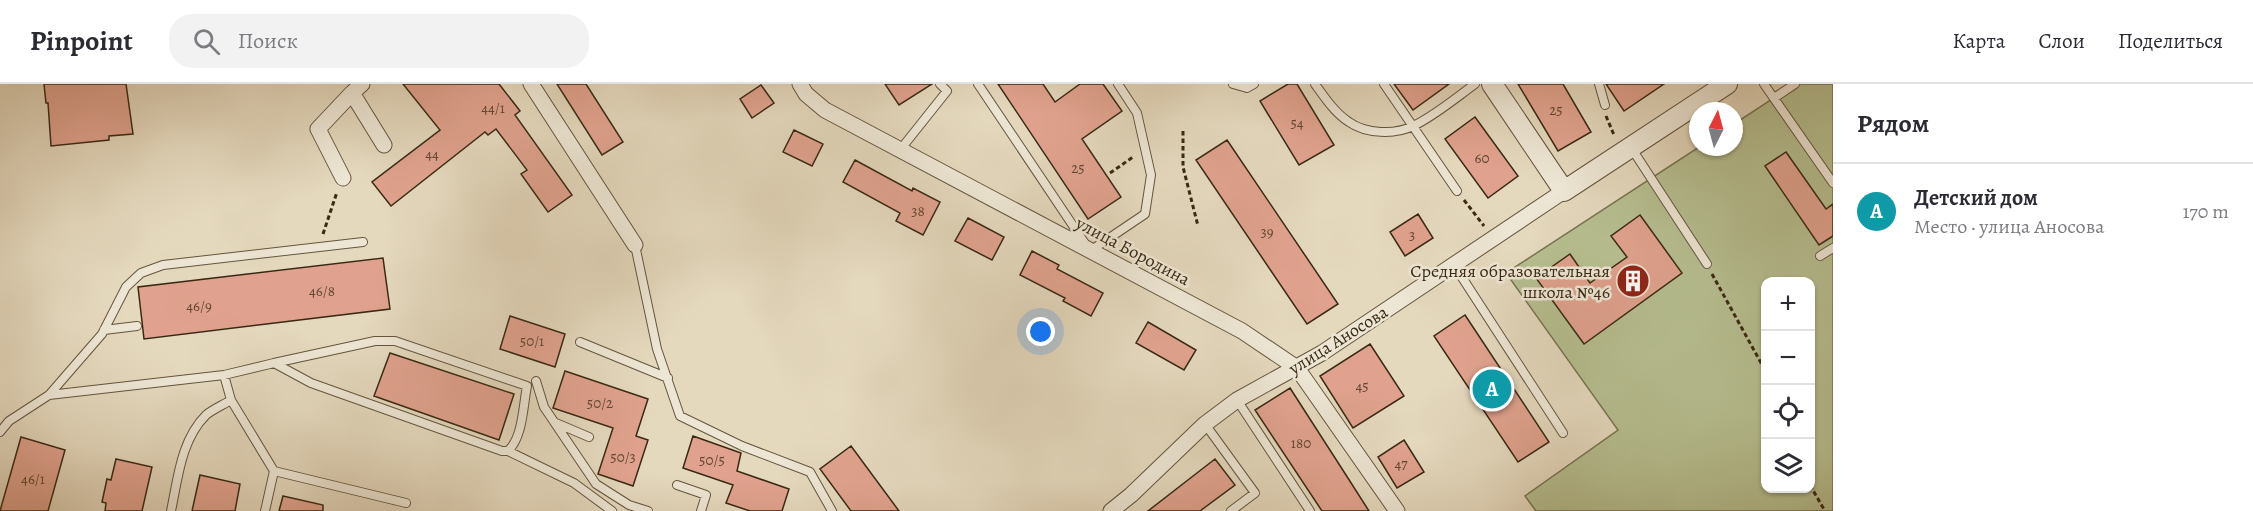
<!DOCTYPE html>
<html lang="ru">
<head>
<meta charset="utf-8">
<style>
	body { margin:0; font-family:Alegreya,serif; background:#f2f2f3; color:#2b2b33 }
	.controls { position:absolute; right:18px; bottom:18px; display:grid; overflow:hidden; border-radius:12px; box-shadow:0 2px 4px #0004 }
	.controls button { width:54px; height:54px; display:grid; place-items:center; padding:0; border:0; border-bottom:2px solid #e1e1e2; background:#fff; color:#2b2b33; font:30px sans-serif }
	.compass { position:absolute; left:1689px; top:18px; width:54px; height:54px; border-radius:50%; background:#fff; box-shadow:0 2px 4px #0004; rotate:6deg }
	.you { position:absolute; left:1041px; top:248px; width:21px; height:21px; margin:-15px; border:4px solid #fff; border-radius:50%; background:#1a73e8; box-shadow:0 0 0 9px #1a73e833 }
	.badge { display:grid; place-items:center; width:39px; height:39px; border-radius:50%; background:#b45309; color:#fff; font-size:20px; font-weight:700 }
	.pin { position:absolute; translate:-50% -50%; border:3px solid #fff; box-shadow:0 2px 6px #0006 }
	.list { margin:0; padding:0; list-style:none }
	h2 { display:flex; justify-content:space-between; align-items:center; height:78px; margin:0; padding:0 24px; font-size:26px }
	h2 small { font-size:20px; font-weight:400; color:#7c7c81 }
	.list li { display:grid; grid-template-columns:39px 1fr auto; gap:18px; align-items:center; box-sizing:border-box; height:96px; padding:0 24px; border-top:2px solid #e1e1e2 }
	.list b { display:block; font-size:22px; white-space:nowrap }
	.list p { margin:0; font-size:20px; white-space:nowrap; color:#7c7c81 }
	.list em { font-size:20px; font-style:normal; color:#7c7c81 }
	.icon { flex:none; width:33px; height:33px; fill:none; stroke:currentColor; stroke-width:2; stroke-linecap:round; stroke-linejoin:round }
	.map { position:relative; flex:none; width:1833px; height:427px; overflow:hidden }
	header { display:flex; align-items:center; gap:36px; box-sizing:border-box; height:84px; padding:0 30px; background:#fff; border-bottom:2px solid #e1e1e2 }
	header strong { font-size:28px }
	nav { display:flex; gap:33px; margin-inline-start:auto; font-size:21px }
	.search { width:420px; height:54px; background:#f2f2f3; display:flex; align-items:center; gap:15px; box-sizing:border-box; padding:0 21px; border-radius:24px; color:#7c7c81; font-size:22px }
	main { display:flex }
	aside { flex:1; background:#fff }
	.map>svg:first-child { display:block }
</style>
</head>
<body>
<header>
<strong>Pinpoint</strong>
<div class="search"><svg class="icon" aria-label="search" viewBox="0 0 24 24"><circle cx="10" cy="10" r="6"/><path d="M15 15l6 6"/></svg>Поиск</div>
<nav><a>Карта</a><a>Слои</a><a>Поделиться</a></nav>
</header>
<main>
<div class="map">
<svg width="1833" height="427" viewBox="0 0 1833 427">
	<rect width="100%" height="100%" fill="#e4d8bd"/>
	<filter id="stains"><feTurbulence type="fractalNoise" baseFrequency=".00333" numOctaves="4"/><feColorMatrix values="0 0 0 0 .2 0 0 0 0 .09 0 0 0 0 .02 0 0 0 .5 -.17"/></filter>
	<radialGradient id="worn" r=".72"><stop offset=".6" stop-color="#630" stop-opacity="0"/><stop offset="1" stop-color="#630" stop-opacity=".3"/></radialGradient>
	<!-- green -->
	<path fill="#b6be90" stroke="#787452" stroke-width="1.5" fill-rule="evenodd" d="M1795,0H1833V427H1536L1525,412L1618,346L1506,189L1699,63H1734V40ZM1766,198H1810V404H1766Z"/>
	<!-- building -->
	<path fill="#e0a28e" stroke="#392913" stroke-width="1.5" d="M44,0H126L133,50L109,52V56L51,62L48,19H46Z
		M403,0H499L520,27L515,31L572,111L548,128L521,90L527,86L496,45L488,51L485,48L391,122L372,98L440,46Z
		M557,0H586L623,58L602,71Z
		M885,0H932L899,21Z
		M998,0H1043L1055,18L1080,0H1103L1122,27L1082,55L1121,113L1088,135Z
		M1288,0H1297L1334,61L1299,81L1260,17Z
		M1394,0H1449L1413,26Z
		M1518,0H1563L1591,48L1558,67Z
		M1606,0H1664L1624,27Z
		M761,1L774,19L752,34L740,15Z
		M1475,33L1518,92L1488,114L1445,55Z
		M794,46L823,60L812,82L783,68Z
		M1227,56L1338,220L1307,240L1196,76Z
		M1786,68L1826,125L1833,120V152L1819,161L1765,82Z
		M855,76L912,107L913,104L940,118L923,151L896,137L900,129L843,98Z
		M1418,130L1433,154L1405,172L1390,148Z
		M1640,131L1682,189L1584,260L1536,194L1570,170L1590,199L1627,173L1611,152Z
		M968,134L1004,153L992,176L955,157Z
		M1032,167L1059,181L1057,185L1103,209L1091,232L1063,217L1065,214L1020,191Z
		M383,174L390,225L144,255L138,203Z
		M1465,231L1549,358L1518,378L1434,252Z
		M510,232L565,250L555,283L500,265Z
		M1148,238L1196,266L1184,286L1136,259Z
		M1370,260L1404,312L1353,344L1320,292Z
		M390,269L514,310L499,356L374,312Z
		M565,287L648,315L636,352L648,356L633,402L598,390L613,344L553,324Z
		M1290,304L1346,391L1369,427H1322L1255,326Z
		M693,352L741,369L737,387L789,405L782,427H750L726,419L733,401L683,384Z
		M21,353L65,366L48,427H0Z
		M1404,356L1424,388L1397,404L1378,373Z
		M851,362L899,427H851L820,385Z
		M116,375L152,383L142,427H105L106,419L102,418L107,395L111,396Z
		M1215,375L1235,401L1200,427H1148Z
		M200,391L240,400L235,427H192Z
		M283,412L323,421V427H279Z"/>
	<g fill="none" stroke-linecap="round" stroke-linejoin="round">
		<!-- service casing -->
		<g stroke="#64553e" stroke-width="10">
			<path id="service" d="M978,0L1090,167L1145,130L1151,91L1137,29L1118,0
				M1233,0L1247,4L1254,0
				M1315,0C1325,14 1335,29 1349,38C1366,50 1395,51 1413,42C1433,33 1457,13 1475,0
				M1384,0L1457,107
				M1599,0L1605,21
				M1764,0L1833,99
				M1774,14L1795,0
				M1632,65L1707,180
				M900,66L947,7L940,0
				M635,161L657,265L680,332L742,362L810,388L832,427
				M1820,172L1833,164
				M1454,181L1563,349
				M104,246L137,242
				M580,258L668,294
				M224,291L231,316L274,387L406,419
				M536,297L544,323L596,400L629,421L648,427
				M49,311L224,291L274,279L311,299L502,367H508C523,353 523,322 527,302L395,257H375L274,279
				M1237,316L1310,427
				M556,339L589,353
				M1205,340L1255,409L1231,427
				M0,348L9,337L49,311L102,250L126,203L141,189L163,181L363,158
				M508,367L574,399L612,427
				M677,401L706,411L701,427
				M171,427C178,394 181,356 206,331C213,325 223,321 231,316
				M265,427L274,387"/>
		</g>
		<!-- minor casing -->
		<g stroke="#64553e" stroke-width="17">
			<path id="minor" d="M362,0L352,9L384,61
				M531,0L635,161
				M800,0L806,10L825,26L1242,247L1297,284L1397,427
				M343,94L318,45L352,9
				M1111,427L1131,411L1205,340L1237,316L1322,269L1564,107"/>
		</g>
		<!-- tertiary casing -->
		<g stroke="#64553e" stroke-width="22">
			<path id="tertiary" d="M1492,0L1564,107L1727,0"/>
		</g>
		<!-- path -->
		<path stroke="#392913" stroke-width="3" stroke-dasharray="4.5 3" stroke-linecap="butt" d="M1606,32L1614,51
			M1183,47V83L1198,142
			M1110,89L1133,73
			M1464,116L1484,142
			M323,150L337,108
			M1712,190L1766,288
			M1810,401L1825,427"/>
		<!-- service -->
		<use href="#service" stroke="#ede6d4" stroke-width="8"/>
		<!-- minor -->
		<use href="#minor" stroke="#ede6d4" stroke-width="15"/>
		<!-- tertiary -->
		<use href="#tertiary" stroke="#ede6d4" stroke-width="20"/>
	</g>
	<!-- icons -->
	<defs>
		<g id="building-disc" transform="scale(1.725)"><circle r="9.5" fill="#8f2418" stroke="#ede6d4"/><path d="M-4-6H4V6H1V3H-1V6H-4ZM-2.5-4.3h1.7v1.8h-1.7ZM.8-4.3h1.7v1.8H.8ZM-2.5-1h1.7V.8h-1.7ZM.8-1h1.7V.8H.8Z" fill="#fff"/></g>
	</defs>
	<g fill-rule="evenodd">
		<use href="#building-disc" x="1633" y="197"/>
	</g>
	<g text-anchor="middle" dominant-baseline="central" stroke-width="5" stroke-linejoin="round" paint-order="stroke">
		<!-- number labels -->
		<g font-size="15" fill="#634732">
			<text x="493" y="24">44/1</text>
			<text x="1556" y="26">25</text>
			<text x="1297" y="39">54</text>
			<text x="432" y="70">44</text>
			<text x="1482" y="74">60</text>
			<text x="1078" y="84">25</text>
			<text x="918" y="127">38</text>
			<text x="1267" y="148">39</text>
			<text x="1412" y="151">3</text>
			<text x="322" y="207">46/8</text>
			<text x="199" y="222">46/9</text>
			<text x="532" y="257">50/1</text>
			<text x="1362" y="302">45</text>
			<text x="600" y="319">50/2</text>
			<text x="1301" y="359">180</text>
			<text x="623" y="373">50/3</text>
			<text x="712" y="376">50/5</text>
			<text x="1401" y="380">47</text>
			<text x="33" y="395">46/1</text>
		</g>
		<!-- street labels -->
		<g font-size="18" fill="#392913" stroke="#ede6d4">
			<text transform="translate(1133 167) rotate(28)">улица Бородина</text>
			<text transform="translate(1338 256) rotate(-32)">улица Аносова</text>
		</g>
		<!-- poi labels -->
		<g font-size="18" fill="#392913" stroke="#ede6d4" text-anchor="end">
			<text x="1610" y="187">Средняя образовательная<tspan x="1610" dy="21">школа №46</tspan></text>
		</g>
	</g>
	<rect width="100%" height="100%" filter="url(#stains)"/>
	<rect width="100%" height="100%" fill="url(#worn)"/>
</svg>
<div class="controls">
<button>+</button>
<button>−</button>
<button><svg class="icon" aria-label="locate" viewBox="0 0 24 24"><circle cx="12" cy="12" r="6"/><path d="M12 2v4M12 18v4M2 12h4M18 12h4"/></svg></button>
<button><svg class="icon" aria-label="layers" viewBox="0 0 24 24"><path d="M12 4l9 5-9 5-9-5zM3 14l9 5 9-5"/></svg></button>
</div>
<svg class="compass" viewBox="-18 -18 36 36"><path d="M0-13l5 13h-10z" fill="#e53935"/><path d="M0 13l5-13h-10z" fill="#7c7c81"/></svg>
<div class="you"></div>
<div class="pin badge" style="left:1492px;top:305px;background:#0f9aa8">A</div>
</div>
<aside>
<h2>Рядом<small></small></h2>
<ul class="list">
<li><span class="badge" style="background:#0f9aa8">A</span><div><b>Детский дом</b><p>Место · улица Аносова</p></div><em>170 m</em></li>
</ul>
</aside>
</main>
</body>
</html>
